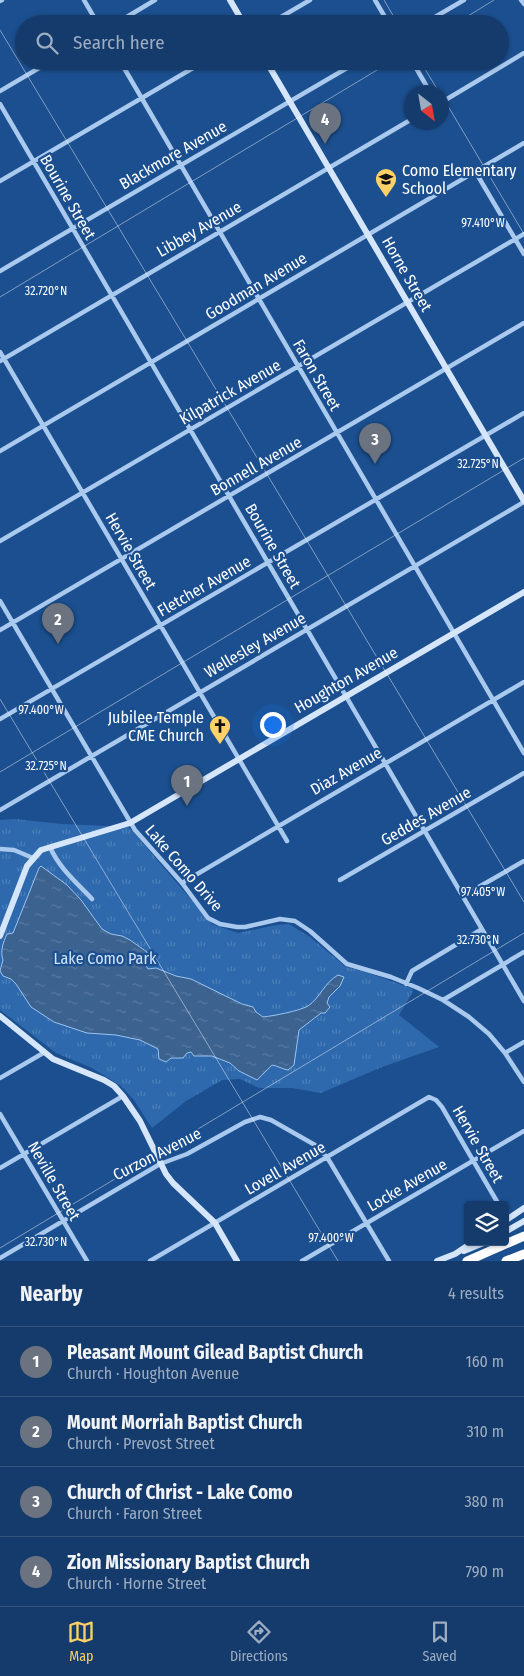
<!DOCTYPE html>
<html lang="en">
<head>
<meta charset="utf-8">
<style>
	body { margin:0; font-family:"Fira Sans Condensed",sans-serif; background:#1d4271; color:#f1f3f6 }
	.controls { position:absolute; right:15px; bottom:15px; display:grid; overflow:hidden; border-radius:5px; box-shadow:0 1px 4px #0004 }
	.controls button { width:45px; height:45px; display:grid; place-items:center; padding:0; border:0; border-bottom:1px solid #33557e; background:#143b6b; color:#f1f3f6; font:25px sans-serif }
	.compass { position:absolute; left:404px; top:85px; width:45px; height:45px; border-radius:50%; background:#143b6b; box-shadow:0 1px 4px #0004; rotate:149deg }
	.you { position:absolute; left:272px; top:724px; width:18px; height:18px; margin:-12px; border:4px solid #fff; border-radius:50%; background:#1a73e8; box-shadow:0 0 0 8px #1a73e833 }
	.badge { display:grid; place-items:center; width:32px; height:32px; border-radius:50%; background:#ffd166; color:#fff; font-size:16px; font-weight:700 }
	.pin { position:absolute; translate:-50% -41px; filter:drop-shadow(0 1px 2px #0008) }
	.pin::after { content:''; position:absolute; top:26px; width:18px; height:15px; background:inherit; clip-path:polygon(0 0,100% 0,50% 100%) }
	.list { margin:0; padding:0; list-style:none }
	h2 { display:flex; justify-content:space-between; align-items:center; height:65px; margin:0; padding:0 20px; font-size:21px }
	h2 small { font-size:16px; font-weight:400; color:#9dadc1 }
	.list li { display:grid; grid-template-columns:32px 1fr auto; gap:15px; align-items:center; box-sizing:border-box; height:70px; padding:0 20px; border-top:1px solid #33557e }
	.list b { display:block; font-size:19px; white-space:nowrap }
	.list p { margin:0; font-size:16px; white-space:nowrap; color:#9dadc1 }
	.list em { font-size:16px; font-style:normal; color:#9dadc1 }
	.icon { flex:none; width:28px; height:28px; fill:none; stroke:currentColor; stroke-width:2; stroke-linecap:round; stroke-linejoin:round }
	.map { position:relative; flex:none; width:524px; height:1261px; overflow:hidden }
	.search { position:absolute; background:#143b6b; box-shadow:0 1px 4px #0004; left:15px; right:15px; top:15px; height:55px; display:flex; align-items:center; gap:12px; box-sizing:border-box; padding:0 18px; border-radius:28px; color:#9dadc1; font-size:19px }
	.sheet { height:345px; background:#143b6b }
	nav { display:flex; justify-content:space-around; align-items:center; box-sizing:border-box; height:70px; border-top:1px solid #33557e; background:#143b6b; font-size:14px; color:#9dadc1 }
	nav a { display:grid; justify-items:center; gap:2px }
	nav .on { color:#ffd166 }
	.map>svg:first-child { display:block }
</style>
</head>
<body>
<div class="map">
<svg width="524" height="1261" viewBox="0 0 524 1261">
	<defs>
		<pattern id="park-tufts" width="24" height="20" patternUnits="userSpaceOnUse" patternTransform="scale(1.25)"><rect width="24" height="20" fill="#2e69ad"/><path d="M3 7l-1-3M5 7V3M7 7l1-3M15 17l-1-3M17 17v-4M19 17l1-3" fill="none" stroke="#4d80b9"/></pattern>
		<pattern id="water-ripples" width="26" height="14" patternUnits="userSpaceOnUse" patternTransform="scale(1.25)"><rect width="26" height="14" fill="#3c6290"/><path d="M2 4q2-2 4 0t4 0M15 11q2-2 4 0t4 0" fill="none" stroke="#597aa1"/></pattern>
	</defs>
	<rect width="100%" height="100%" fill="#1b4f8f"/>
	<!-- park -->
	<path fill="url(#park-tufts)" d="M14,819L62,824L129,827L212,924L238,933L276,925L289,924L310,937L346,967L366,972L413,989L411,995L399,1015L439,1047L382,1067L321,1093L292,1088H259L240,1079L222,1080L186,1101L152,1128L134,1100L121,1086L92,1068L56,1053L0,1010V820Z"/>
	<!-- water -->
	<path fill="url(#water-ripples)" stroke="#9cc4f0" d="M41,866L67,885L81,900L102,929L111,934L122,936L130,940L147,952L145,964L148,969L156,968L176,976L191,979L242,1004L253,1007L256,1012L263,1017C273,1016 299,1011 308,1006C320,998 324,983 338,975L344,977L340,986L329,997L327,1003L330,1007L325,1013H321L299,1030L294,1065L288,1070C282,1069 278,1066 272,1065L257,1080L239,1071L230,1063L212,1056H194L191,1052L187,1053L183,1058H171L166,1062L159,1059L158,1049L140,1040L116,1035L87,1033L54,1022L31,1007L16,984L11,979L3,976L0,971L3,960C0,951 3,943 7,934L13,933L39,868Z"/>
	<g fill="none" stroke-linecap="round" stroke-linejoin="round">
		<!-- street -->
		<path stroke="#a9c9ee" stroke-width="4.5" d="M84,0L98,24
			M375,0L389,24
			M521,0L524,4
			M0,1L2,0
			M115,24L155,0
			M269,24L310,0
			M423,24L464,0
			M120,61L524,753
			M412,61L430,92
			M0,91L51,61
			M442,102L524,53
			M0,104L524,1001
			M475,171L524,254
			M0,181L205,61
			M0,271L359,61
			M0,352L287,841
			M0,361L412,119
			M0,451L524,143
			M0,541L524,234
			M0,601L135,830L182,883L208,918L220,924L237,927H245L280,919L295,921L310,931L347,964L391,977L418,988L443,1000L469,1017L489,1034L505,1053L524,1082
			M0,630L524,323
			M0,719L524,413
			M0,810L524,502
			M50,847C59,868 77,883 92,899
			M0,849L14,850L33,858
			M340,880L524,773
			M182,883L524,682
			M463,896L524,861
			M406,984L412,971L482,929
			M443,1000L524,952
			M505,1053L524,1042
			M0,1078L45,1052
			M0,1114L87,1261
			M0,1168L123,1096
			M0,1258L160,1164L187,1154L245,1122L260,1117L271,1120L315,1145L327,1157L389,1261
			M150,1261L429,1097L436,1100L442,1107L499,1205
			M302,1261L524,1131"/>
		<!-- secondary -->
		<path stroke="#d6e6fa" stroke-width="6" d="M230,0L244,24
			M266,61L524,501
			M0,936L27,866L41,850L130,823L524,592
			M0,1016L53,1059L104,1080L114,1086L123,1096L140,1121L166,1174L173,1183L215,1223L237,1261
			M505,1221L524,1208
			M505,1232L524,1221
			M464,1251L486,1242
			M437,1261L455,1254L473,1242"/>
		<!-- highway -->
		<path stroke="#fff" stroke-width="9" d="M467,1261L524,1236
			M506,1261L524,1254"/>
	</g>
	<!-- ticks -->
	<path fill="none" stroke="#fff" stroke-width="1" stroke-opacity="0.45" d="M384,0L398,24M455,24L494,0M0,30L524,902M420,61L439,92M442,96L524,234M0,297L392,61M0,699L338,1261M0,772L524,458M0,1248L524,933"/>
	<!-- icons -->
	<defs>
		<g id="school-pin" transform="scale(1.125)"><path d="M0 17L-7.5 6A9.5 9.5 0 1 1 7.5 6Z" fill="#ffd166" stroke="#1b4f8f"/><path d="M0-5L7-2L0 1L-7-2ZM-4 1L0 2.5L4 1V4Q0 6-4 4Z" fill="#111"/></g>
		<g id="church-pin" transform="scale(1.125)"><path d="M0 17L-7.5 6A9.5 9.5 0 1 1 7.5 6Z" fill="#ffd166" stroke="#1b4f8f"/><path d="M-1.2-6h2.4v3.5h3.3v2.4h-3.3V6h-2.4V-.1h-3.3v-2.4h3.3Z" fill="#111"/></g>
	</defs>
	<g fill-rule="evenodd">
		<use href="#school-pin" x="386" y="179"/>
		<use href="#church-pin" x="220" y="726"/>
	</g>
	<g text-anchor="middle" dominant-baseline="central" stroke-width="4.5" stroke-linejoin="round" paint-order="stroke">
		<!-- street labels -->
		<g font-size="16" fill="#fff" stroke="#1b4f8f">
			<text transform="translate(173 155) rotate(-30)">Blackmore Avenue</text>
			<text transform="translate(68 197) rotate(60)">Bourine Street</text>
			<text transform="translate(199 229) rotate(-30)">Libbey Avenue</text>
			<text transform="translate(407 274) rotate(60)">Horne Street</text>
			<text transform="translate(256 286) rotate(-31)">Goodman Avenue</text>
			<text transform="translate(317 375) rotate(60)">Faron Street</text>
			<text transform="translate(230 392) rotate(-30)">Kilpatrick Avenue</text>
			<text transform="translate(256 466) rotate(-30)">Bonnell Avenue</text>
			<text transform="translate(273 546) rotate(60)">Bourine Street</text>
			<text transform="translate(131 551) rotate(60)">Hervie Street</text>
			<text transform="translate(204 586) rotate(-30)">Fletcher Avenue</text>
			<text transform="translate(255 645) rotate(-30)">Wellesley Avenue</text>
			<text transform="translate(346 680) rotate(-30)">Houghton Avenue</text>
			<text transform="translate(346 771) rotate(-30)">Diaz Avenue</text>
			<text transform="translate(426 816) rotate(-30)">Geddes Avenue</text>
			<text transform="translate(184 868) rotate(49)">Lake Como Drive</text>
			<text transform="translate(478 1144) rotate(60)">Hervie Street</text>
			<text transform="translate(157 1154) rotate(-27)">Curzon Avenue</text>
			<text transform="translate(285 1168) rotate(-30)">Lovell Avenue</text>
			<text transform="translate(54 1181) rotate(60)">Neville Street</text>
			<text transform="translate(407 1185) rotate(-30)">Locke Avenue</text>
		</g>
		<!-- poi labels -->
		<g font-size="16" fill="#fff" stroke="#1b4f8f" text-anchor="start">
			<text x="402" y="170">Como Elementary<tspan x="402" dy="18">School</tspan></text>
			<text x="204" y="717" text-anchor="end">Jubilee Temple<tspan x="204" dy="18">CME Church</tspan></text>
		</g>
		<!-- park labels -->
		<g font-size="16" fill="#cfe3fa" stroke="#1b4f8f">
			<text x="105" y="958">Lake Como Park</text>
		</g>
	</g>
	<g font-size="12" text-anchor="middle" fill="#fff" stroke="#1b4f8f" stroke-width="4.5" stroke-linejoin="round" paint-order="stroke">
		<text x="483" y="227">97.410°W</text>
		<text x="46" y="295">32.720°N</text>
		<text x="478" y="468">32.725°N</text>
		<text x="41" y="714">97.400°W</text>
		<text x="46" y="770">32.725°N</text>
		<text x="483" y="896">97.405°W</text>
		<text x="478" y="944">32.730°N</text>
		<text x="331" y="1242">97.400°W</text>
		<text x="46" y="1246">32.730°N</text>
	</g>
</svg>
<div class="controls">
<button><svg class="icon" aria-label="layers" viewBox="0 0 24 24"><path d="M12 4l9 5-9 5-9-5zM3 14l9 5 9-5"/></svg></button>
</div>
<svg class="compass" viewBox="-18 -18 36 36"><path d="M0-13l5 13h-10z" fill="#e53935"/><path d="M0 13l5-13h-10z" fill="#9dadc1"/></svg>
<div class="you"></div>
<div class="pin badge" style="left:187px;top:806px;background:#6b7280">1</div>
<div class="pin badge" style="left:58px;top:644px;background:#6b7280">2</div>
<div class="pin badge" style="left:375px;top:464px;background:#6b7280">3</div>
<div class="pin badge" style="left:325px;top:144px;background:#6b7280">4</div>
<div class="search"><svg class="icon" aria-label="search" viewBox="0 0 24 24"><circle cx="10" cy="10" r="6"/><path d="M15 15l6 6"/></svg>Search here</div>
</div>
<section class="sheet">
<h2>Nearby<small>4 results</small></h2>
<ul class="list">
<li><span class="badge" style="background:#6b7280">1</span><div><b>Pleasant Mount Gilead Baptist Church</b><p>Church · Houghton Avenue</p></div><em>160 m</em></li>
<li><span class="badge" style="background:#6b7280">2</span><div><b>Mount Morriah Baptist Church</b><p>Church · Prevost Street</p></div><em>310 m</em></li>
<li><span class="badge" style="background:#6b7280">3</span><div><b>Church of Christ - Lake Como</b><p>Church · Faron Street</p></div><em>380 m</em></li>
<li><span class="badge" style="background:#6b7280">4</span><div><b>Zion Missionary Baptist Church</b><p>Church · Horne Street</p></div><em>790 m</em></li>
</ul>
</section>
<nav>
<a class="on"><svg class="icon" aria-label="map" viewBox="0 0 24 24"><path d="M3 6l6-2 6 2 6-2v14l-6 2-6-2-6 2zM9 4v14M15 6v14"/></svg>Map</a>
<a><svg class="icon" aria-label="directions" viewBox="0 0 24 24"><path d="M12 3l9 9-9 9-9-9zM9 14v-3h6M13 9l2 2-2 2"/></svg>Directions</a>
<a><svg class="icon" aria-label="saved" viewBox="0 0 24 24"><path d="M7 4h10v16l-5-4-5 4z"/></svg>Saved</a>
</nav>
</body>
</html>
